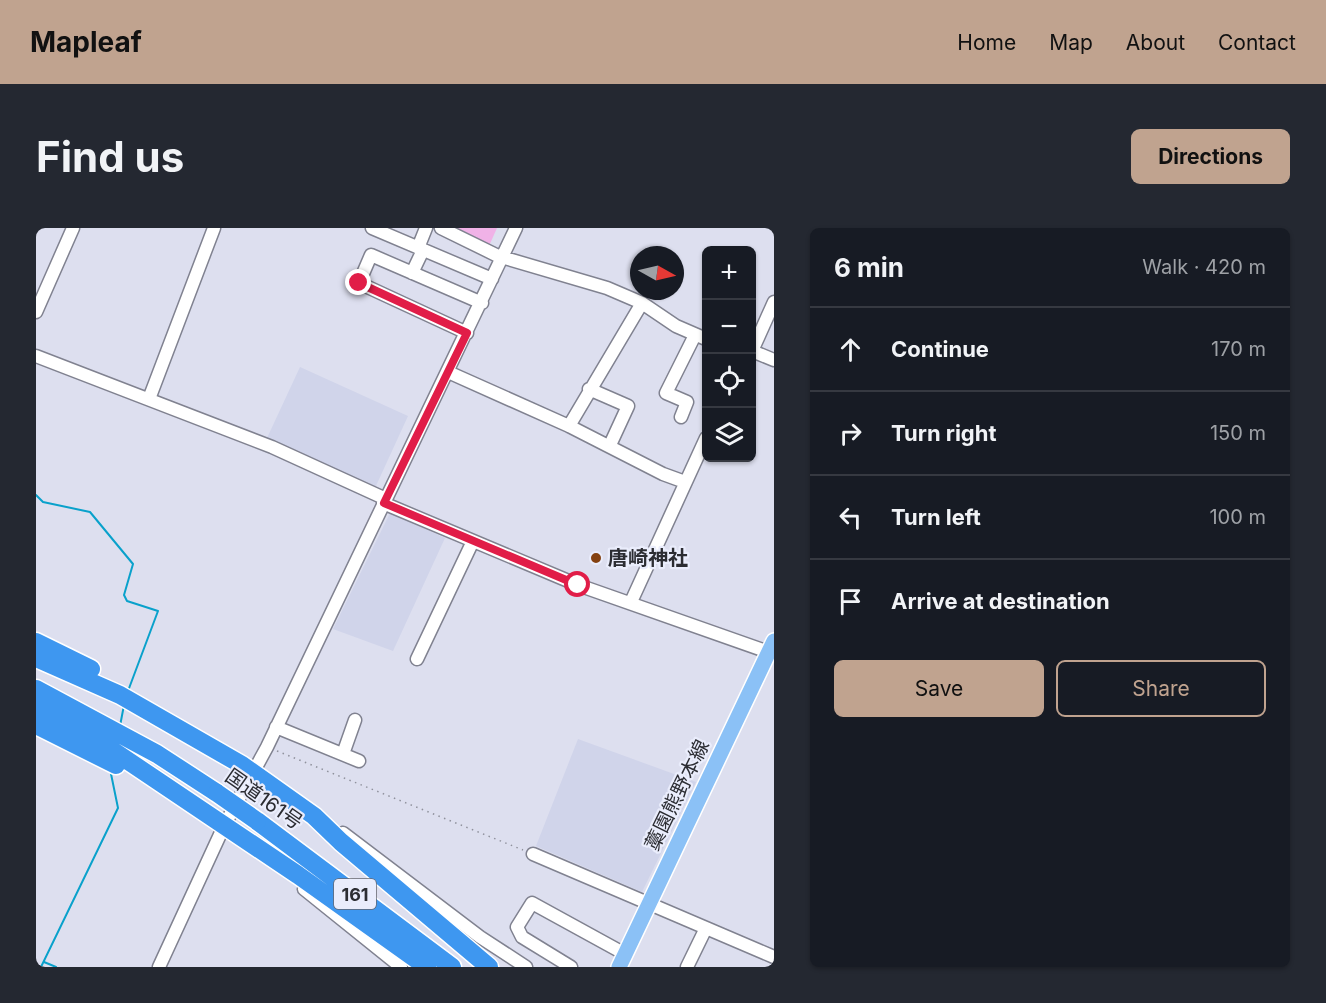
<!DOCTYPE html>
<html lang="en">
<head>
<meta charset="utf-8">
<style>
	body { margin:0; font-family:Inter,"Noto Sans JP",sans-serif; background:#242831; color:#f1f3f6 }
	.controls { position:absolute; right:18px; top:18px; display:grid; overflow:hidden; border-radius:9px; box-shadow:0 2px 4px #0004 }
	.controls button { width:54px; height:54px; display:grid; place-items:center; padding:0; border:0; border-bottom:2px solid #363941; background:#171b24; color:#f1f3f6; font:30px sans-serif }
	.compass { position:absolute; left:594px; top:18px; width:54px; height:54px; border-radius:50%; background:#171b24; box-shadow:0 2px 4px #0004; rotate:98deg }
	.stop { position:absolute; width:18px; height:18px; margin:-14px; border:4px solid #e11d48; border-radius:50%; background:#fff }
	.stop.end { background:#e11d48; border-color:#fff; box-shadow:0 2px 6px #0008 }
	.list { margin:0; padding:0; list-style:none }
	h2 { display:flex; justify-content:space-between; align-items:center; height:78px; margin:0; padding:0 24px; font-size:26px }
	h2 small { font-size:20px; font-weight:400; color:#9ea1a6 }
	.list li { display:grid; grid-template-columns:39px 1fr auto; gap:18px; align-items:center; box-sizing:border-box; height:84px; padding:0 24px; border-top:2px solid #363941 }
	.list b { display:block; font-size:22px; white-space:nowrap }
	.list em { font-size:20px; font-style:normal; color:#9ea1a6 }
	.actions { display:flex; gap:12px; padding:18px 24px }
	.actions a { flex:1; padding:14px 0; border:2px solid #c0a38f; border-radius:9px; text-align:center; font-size:21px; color:#c0a38f }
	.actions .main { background:#c0a38f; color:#111 }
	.icon { flex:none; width:33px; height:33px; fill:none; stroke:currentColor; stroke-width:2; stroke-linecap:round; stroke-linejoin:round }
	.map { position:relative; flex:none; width:738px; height:739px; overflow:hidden; border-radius:9px }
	header { display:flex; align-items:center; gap:36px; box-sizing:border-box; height:84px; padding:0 30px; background:#c0a38f; color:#111 }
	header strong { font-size:28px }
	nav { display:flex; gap:33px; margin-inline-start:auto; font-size:21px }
	.intro { display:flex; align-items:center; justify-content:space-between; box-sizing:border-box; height:144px; padding:0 36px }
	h1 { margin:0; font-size:42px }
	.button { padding:15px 27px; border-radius:9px; background:#c0a38f; color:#111; font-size:21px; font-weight:700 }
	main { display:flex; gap:36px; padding:0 36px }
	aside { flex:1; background:#171b24; border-radius:9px; box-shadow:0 2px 4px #0004 }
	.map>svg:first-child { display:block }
</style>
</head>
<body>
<header>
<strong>Mapleaf</strong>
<nav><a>Home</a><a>Map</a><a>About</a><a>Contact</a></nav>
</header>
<div class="intro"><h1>Find us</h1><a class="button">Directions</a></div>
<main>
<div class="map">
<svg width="738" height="739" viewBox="0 0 738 739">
	<rect width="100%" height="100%" fill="#dddfef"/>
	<!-- built -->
	<path fill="#d0d4ea" d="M264,139L372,188L339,260L231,210Z
		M354,285L409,310L357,423L297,401Z
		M542,511L660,554L606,664L500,618Z"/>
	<!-- green -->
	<path fill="#f0b2e7" d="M413,0H461L453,18Z"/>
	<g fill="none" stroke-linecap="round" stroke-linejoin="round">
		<!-- stream -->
		<path stroke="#09a1cb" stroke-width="2" d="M0,267L7,274L54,284L97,336L88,367L91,373L122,383L92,463
			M84,498L88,477
			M8,734L20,739
			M5,739L82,580L74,541"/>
		<!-- minor casing -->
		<g stroke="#808290" stroke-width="15">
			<path id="minor" d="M336,0L456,51
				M405,0L462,28L571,60L606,75L640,98L670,111
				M382,20L390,0
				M376,45L387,22
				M0,84L37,0
				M431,105L323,55L335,27L446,75
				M716,123L738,74
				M716,123L738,132
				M0,128L236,219L350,271
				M412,144L533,198L627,246L649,254
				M553,161L592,178L574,217
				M113,171L178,0
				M645,189L651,174L630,165L659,107
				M533,198L606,75
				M347,275L542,357L738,426
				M595,374L670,210
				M381,431L437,313
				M240,499L323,533
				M307,526L319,492
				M307,605L444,709L490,739
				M497,626L738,729
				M268,661L365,739
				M123,739L188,598L231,519L480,0
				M535,739L486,709L481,699L496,675L589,726
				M651,739L670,700"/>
		</g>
		<!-- major casing -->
		<g stroke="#fff" stroke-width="18">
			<path id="major" d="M583,739L738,413"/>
		</g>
		<!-- highway casing -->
		<g stroke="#fff" stroke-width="21">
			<path id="highway" d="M0,414L55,441
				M0,430L84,467L206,537L278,588L305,614L453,739
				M0,461L121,526L181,565
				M0,478L61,512L262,647L391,739
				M0,497L80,537
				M221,593L416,739"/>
		</g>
		<!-- path -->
		<path stroke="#8f919c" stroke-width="1.5" stroke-dasharray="1.5 4.5" stroke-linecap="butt" d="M241,523L487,622"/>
		<!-- minor -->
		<use href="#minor" stroke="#fff" stroke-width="12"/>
		<!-- major -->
		<use href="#major" stroke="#8bc1f6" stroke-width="15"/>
		<!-- highway -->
		<use href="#highway" stroke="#3e97f0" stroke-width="18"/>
		<!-- highway-bridge casing -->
		<g stroke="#fff" stroke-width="21" stroke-linecap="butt">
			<path id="highway-bridge" d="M181,565L221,593"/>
		</g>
		<!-- highway-bridge -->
		<use href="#highway-bridge" stroke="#3e97f0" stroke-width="18"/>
	</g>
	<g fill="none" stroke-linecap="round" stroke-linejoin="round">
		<!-- route -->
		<path stroke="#e11d48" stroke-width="8" d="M323,55L431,105L348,275L542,357"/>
	</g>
	<!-- markers -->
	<circle fill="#844111" stroke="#eaedfc" stroke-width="2" cx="560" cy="330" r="6"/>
	<g text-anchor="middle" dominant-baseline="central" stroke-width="4.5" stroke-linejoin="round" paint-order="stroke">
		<!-- shield labels -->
		<rect fill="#eaedfc" stroke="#65676f" stroke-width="1.5" x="298" y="651" width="42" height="30" rx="4.5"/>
		<g font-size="18" font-weight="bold" fill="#2c2d33">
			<text x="319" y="666">161</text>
		</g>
		<!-- poi labels -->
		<g font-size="20" font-weight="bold" fill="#2c2d33" stroke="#eaedfc" text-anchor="start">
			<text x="572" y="330">唐崎神社</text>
		</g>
		<!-- street labels -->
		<g font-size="20" fill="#2c2d33" stroke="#eaedfc">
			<text transform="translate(641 567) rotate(-64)">藁園熊野本線</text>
			<text transform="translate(228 571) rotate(35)">国道161号</text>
		</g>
	</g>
</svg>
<div class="controls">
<button>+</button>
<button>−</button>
<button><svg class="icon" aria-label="locate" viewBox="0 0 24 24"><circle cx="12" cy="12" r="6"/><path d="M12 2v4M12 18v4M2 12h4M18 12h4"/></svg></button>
<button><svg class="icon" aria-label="layers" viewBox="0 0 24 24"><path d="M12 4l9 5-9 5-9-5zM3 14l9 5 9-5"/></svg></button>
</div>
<svg class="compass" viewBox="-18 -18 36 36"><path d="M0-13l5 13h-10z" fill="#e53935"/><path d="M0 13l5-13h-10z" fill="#9ea1a6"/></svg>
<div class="stop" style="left:542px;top:357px"></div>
<div class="stop end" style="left:323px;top:55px"></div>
</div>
<aside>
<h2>6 min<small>Walk · 420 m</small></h2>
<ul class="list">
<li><svg class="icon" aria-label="ahead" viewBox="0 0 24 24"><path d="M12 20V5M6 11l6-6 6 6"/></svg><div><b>Continue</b></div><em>170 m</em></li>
<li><svg class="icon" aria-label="right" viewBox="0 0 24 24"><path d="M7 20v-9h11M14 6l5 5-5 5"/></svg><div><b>Turn right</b></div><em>150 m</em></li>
<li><svg class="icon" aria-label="left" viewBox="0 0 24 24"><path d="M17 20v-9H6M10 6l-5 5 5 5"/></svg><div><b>Turn left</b></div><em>100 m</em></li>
<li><svg class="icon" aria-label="arrive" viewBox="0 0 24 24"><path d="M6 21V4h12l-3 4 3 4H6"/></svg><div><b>Arrive at destination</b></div></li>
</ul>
<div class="actions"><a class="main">Save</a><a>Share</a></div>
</aside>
</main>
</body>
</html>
